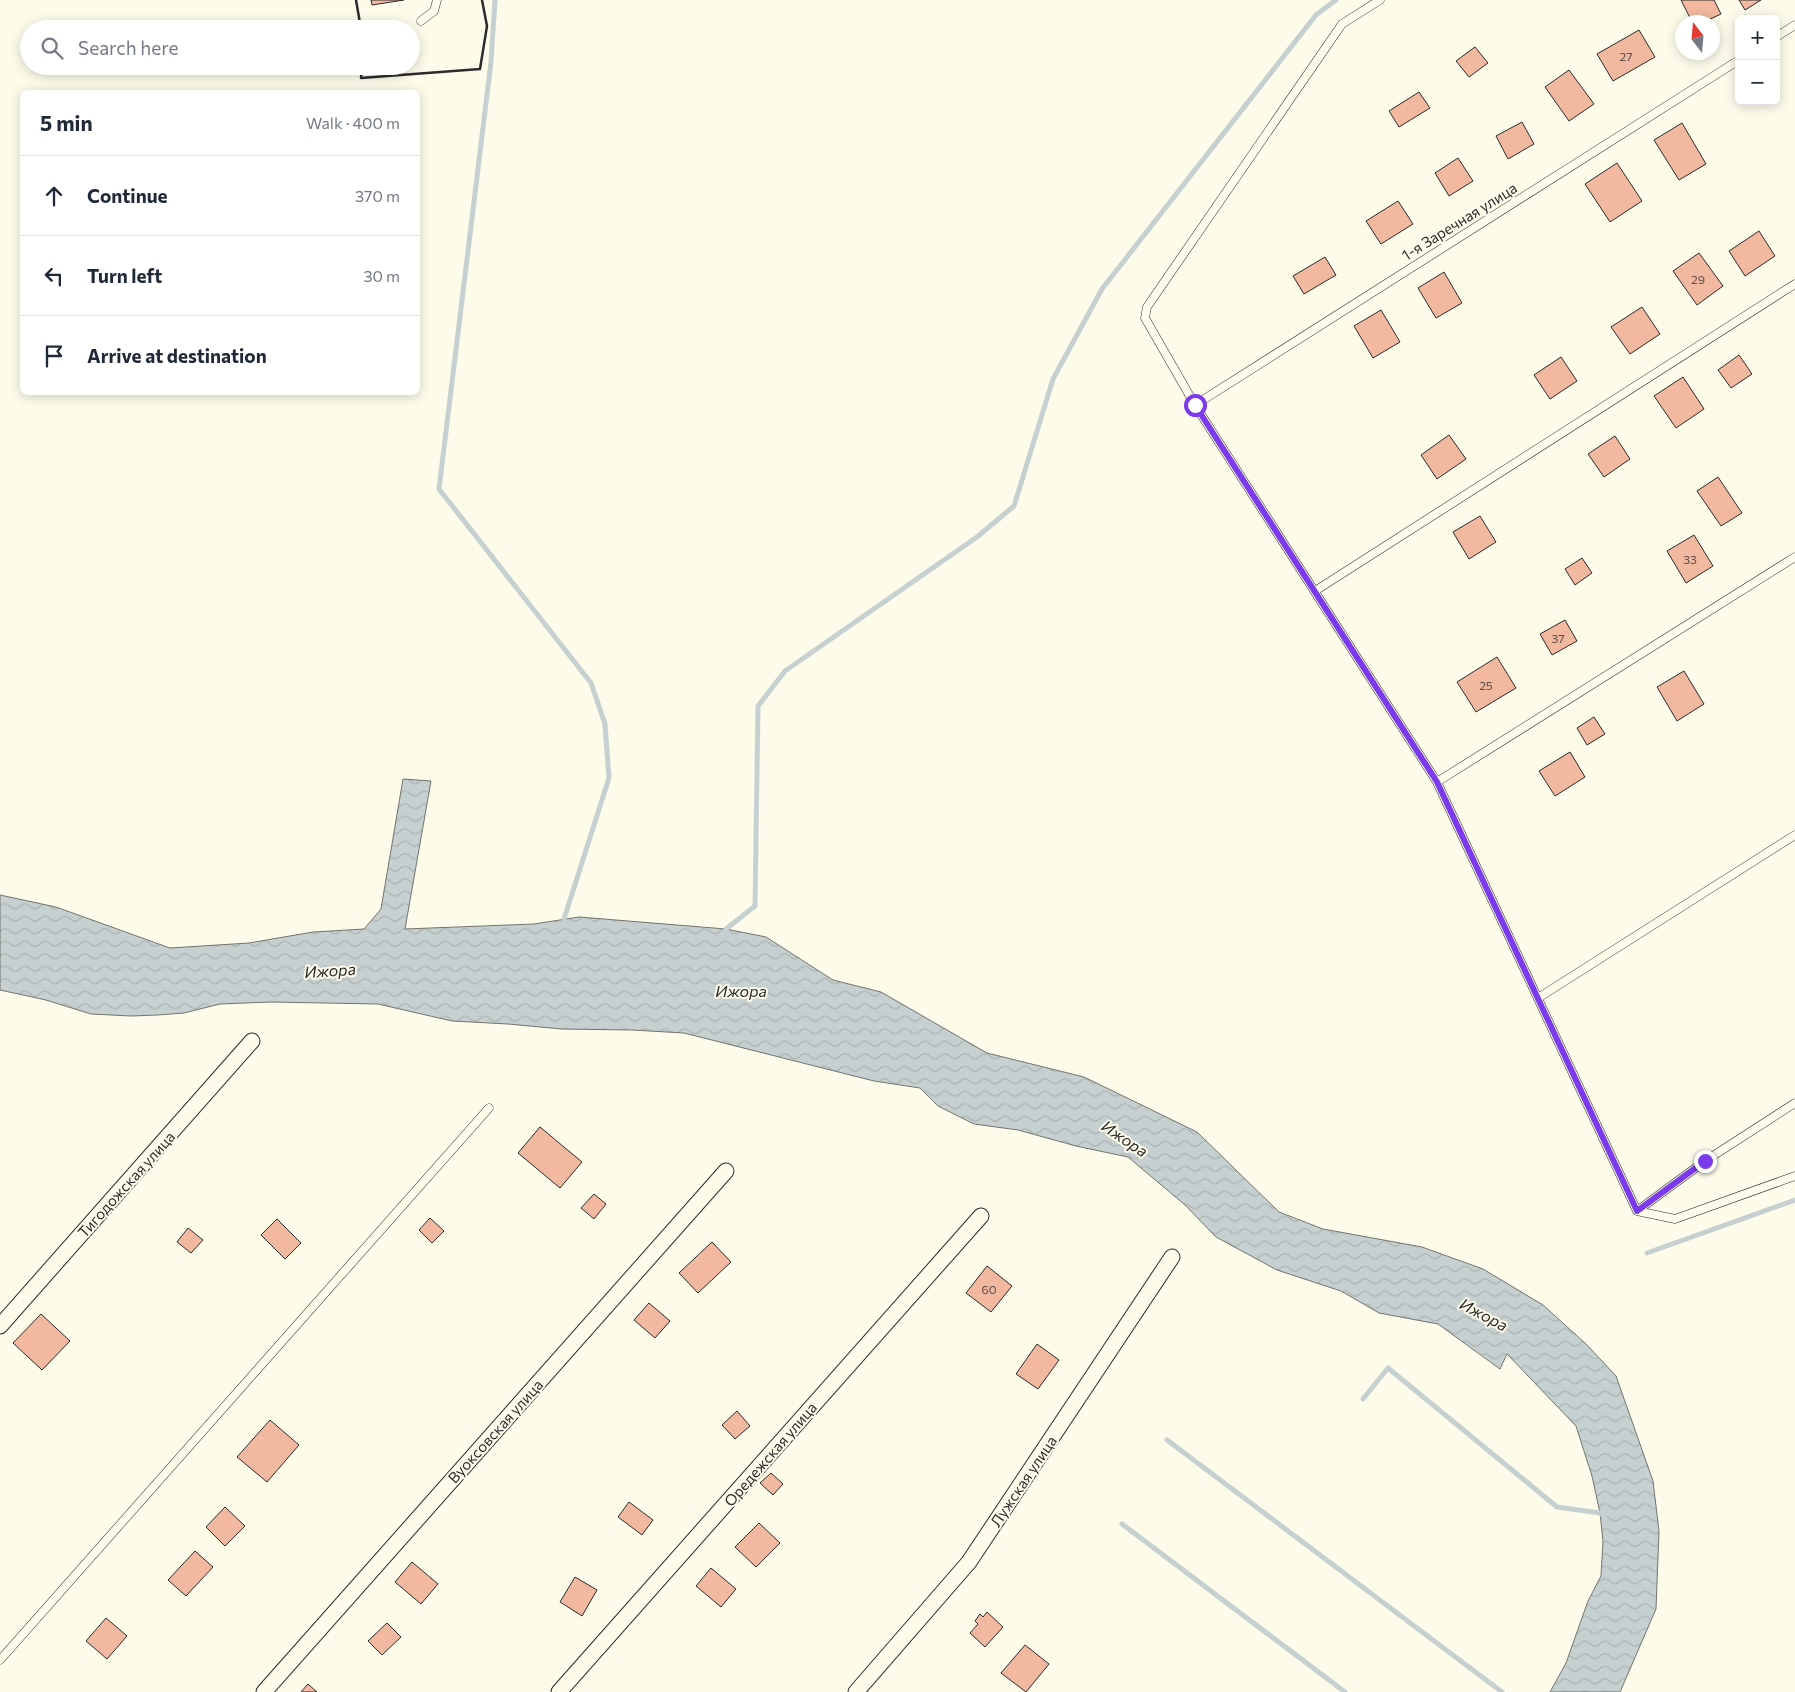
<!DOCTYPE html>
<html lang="en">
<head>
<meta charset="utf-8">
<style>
	body { margin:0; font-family:Commissioner,sans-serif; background:#f2f2f3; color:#1f2937 }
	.controls { position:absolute; right:15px; top:15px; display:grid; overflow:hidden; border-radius:8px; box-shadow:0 2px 12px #0003 }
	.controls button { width:45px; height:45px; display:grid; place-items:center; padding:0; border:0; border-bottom:1px solid #e0e1e3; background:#fff; color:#1f2937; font:25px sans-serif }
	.compass { position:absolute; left:1675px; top:15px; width:45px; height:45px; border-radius:50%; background:#fff; box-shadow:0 2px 12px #0003; rotate:344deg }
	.stop { position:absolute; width:15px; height:15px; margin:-11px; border:4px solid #7c3aed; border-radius:50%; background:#fff }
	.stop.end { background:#7c3aed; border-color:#fff; box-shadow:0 1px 5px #0008 }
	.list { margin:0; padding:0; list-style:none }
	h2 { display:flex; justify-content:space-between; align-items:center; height:65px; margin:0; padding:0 20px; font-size:21px }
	h2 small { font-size:16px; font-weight:400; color:#747a83 }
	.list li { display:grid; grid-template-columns:32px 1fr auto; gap:15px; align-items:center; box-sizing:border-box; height:80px; padding:0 20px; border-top:1px solid #e0e1e3 }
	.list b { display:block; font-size:19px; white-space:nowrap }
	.list em { font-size:16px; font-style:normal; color:#747a83 }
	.icon { flex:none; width:28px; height:28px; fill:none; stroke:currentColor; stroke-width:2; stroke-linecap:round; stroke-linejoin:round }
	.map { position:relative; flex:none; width:1795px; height:1692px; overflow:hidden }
	.search { position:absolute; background:#fff; box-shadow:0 2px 12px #0003; left:20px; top:20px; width:400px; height:55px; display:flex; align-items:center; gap:12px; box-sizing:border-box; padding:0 18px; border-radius:28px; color:#747a83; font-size:19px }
	.panel { position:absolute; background:#fff; box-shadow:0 2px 12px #0003; left:20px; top:90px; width:400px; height:305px; border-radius:8px }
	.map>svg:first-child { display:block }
</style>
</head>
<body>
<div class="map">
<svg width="1795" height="1692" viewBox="0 0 1795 1692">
	<defs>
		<pattern id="water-waves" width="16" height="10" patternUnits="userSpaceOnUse" patternTransform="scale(1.25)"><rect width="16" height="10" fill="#c7d0d0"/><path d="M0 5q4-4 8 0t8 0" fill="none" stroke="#abb3b3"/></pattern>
	</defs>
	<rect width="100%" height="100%" fill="#fdfbea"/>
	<!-- water -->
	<path fill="url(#water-waves)" stroke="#74746e" d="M403,779L431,781L405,929L534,924L579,917L726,929L766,937L833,980L881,992L987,1053L1084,1077L1197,1132L1279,1212L1323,1229L1422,1247L1483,1269L1543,1305L1586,1344L1616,1376L1653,1481L1659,1531L1656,1609L1620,1692H1550L1566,1663L1588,1601L1601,1576L1603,1541L1600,1513L1592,1476L1576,1426L1507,1354L1500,1369L1438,1324L1379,1313L1341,1291L1277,1270L1216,1237L1185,1205L1128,1157L1076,1146L1018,1130L974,1124L938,1106L920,1088L874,1081L684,1033L632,1030L562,1029L508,1024L452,1021L378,1004L271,1002L220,1004L184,1013L158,1015L131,1016L91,1014L46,1000L0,990V895L56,907L170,948L249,943L313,932L364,929L381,909Z"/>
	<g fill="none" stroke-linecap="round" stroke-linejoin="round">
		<!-- stream -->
		<path stroke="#c7d0d0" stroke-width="5" d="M495,0L491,62L439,489L591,683L605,724L609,778L564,919
			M726,929L755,906L758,706L785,671L977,537L1014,506L1053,379L1102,289L1316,15L1336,0
			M1647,1253L1795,1200
			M1363,1399L1388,1368L1557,1507L1600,1513L1604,1516
			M1167,1440L1502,1692
			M1122,1524L1345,1692"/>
	</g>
	<!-- building -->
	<path fill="#f2b8a0" stroke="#2b2b2b" d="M371,0H404L372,5Z
		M1681,0H1714L1721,14L1704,22H1692Z
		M1739,0H1761L1745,10Z
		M1639,30L1655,57L1613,81L1597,54Z
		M1475,47L1488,63L1469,77L1456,61Z
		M1569,70L1594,104L1569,121L1545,87Z
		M1419,92L1430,108L1399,127L1389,111Z
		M1522,122L1534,144L1508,159L1496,136Z
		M1682,123L1706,164L1679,180L1654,140Z
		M1458,158L1473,181L1449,196L1435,173Z
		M1617,163L1642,201L1610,222L1585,184Z
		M1398,201L1413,224L1381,244L1366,221Z
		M1759,231L1775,256L1745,276L1729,251Z
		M1699,253L1723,286L1697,305L1673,271Z
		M1325,257L1336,275L1304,294L1293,276Z
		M1444,272L1462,303L1436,318L1418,288Z
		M1642,307L1660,334L1630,354L1611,327Z
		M1381,310L1400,342L1373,358L1354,326Z
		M1739,355L1752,374L1731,388L1718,370Z
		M1561,357L1577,381L1550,399L1534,375Z
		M1683,377L1704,409L1676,428L1654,396Z
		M1449,435L1466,459L1437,479L1421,455Z
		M1615,436L1630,459L1604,477L1588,454Z
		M1718,477L1742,513L1721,526L1697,491Z
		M1480,516L1496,542L1469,559L1453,532Z
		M1694,535L1713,566L1686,583L1667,551Z
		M1582,558L1592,573L1575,585L1565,569Z
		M1565,620L1577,641L1552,655L1540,634Z
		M1497,657L1516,688L1476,712L1457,682Z
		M1684,671L1704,704L1677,721L1657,687Z
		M1594,717L1605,734L1587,745L1577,728Z
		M1570,752L1585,777L1555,796L1539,771Z
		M540,1127L582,1162L560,1188L518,1153Z
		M594,1194L606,1204L594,1219L581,1208Z
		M430,1218L444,1231L432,1243L419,1230Z
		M277,1219L301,1243L285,1259L261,1235Z
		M188,1228L203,1240L191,1253L177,1242Z
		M712,1242L731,1262L698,1293L679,1273Z
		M987,1266L1012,1286L991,1312L966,1293Z
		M649,1303L670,1321L655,1338L634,1320Z
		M41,1314L70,1341L42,1370L13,1343Z
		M1037,1344L1059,1360L1038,1389L1016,1374Z
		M737,1411L750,1426L735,1439L722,1425Z
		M270,1420L299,1445L267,1482L237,1457Z
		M771,1473L783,1484L773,1495L760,1483Z
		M629,1502L653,1520L642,1535L618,1517Z
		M225,1507L245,1526L225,1546L206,1527Z
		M759,1523L780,1543L756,1567L735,1547Z
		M195,1551L213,1567L186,1596L168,1580Z
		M412,1562L438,1584L421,1604L395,1582Z
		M711,1568L736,1589L721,1607L696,1586Z
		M575,1577L597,1590L582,1616L560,1602Z
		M987,1612L1003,1627L985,1647L970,1633L978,1624L975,1621L980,1614L983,1617Z
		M106,1618L127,1636L107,1659L86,1641Z
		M387,1623L401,1637L382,1655L368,1641Z
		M1025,1645L1049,1664L1026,1692L1001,1673Z
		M308,1684L317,1692H301Z"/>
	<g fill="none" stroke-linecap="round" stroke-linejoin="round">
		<!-- lane casing -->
		<g stroke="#2b2b2b" stroke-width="9">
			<path id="lane" d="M1380,0L1342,24L1147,307L1145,318L1195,405L1437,782L1637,1211L1675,1219L1795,1176
				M421,21L434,11L437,0
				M1776,37L1795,25
				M1195,405L1739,60
				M1315,591L1795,284
				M1437,782L1795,557
				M1538,998L1795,835
				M1637,1211L1705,1161L1795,1103
				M0,1660L489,1108"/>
		</g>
		<!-- street casing -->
		<g stroke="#2b2b2b" stroke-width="17">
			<path id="street" d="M0,1326L252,1041
				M264,1692L726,1171
				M559,1692L981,1216
				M856,1692L969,1562L1172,1257"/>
		</g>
		<!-- lane -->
		<use href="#lane" stroke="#fdfbea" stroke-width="8"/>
		<!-- street -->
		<use href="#street" stroke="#fdfbea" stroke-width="15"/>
		<!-- wall -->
		<path stroke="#2b2b2b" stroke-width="2.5" d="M356,0L361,29
			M362,66L361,78L480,69L487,26L482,0"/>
	</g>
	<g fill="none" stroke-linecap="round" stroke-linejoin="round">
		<!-- route -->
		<path stroke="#7c3aed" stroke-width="6" d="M1195,405L1437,782L1637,1211L1705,1161"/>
	</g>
	<g text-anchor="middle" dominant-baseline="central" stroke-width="4" stroke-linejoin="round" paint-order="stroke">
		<!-- number labels -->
		<g font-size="12" fill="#5d4e48">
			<text x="1626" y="56">27</text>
			<text x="1698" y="279">29</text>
			<text x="1690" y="559">33</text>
			<text x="1558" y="638">37</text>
			<text x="1486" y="685">25</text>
			<text x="989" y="1289">60</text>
		</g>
		<!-- street labels -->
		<g font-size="15" fill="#2b2b2b" stroke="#fdfbea">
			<text transform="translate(1459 221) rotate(-32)">1-я Заречная улица</text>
			<text transform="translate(126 1184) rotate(-48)">Тигодожская улица</text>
			<text transform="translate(495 1431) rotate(-48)">Вуоксовская улица</text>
			<text transform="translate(770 1454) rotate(-49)">Оредежская улица</text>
			<text transform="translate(1023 1481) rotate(-56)">Лужская улица</text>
		</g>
		<!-- water labels -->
		<g font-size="16" font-style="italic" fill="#2b2b2b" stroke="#fdfbea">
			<text transform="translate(330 970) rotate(-4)">Ижора</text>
			<text x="741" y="990">Ижора</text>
			<text transform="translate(1125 1138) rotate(34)">Ижора</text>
			<text transform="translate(1484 1314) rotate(28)">Ижора</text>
		</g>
	</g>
</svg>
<div class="controls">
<button>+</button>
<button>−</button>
</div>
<svg class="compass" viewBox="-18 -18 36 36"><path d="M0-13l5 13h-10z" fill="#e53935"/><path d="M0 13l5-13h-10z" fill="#747a83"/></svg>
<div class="stop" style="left:1195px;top:405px"></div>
<div class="stop end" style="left:1705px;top:1161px"></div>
<div class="search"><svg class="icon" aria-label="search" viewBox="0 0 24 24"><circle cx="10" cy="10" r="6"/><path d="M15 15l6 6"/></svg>Search here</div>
<section class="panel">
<h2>5 min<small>Walk · 400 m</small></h2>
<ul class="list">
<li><svg class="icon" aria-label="ahead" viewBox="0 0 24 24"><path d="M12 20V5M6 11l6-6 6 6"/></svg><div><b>Continue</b></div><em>370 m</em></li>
<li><svg class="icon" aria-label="left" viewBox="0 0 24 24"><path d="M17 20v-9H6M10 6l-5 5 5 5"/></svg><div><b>Turn left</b></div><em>30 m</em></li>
<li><svg class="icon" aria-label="arrive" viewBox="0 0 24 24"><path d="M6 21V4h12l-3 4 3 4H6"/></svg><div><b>Arrive at destination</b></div></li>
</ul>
</section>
</div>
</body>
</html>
